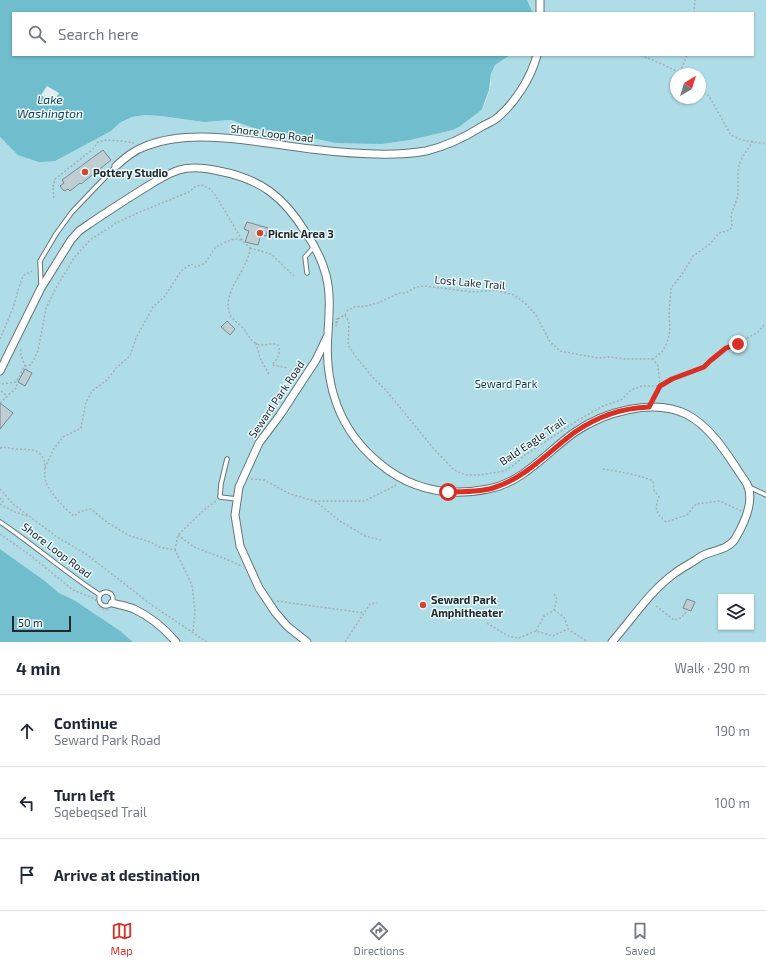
<!DOCTYPE html>
<html lang="en">
<head>
<meta charset="utf-8">
<style>
	body { margin:0; font-family:"Exo 2",sans-serif; background:#f6f6f7; color:#1f2937 }
	.controls { position:absolute; right:12px; bottom:12px; display:grid; overflow:hidden; border-radius:0px; box-shadow:0 1px 3px #0004 }
	.controls button { width:36px; height:36px; display:grid; place-items:center; padding:0; border:0; border-bottom:1px solid #e0e1e3; background:#fff; color:#1f2937; font:20px sans-serif }
	.compass { position:absolute; left:670px; top:68px; width:36px; height:36px; border-radius:50%; background:#fff; box-shadow:0 1px 3px #0004; rotate:38deg }
	.scale { position:absolute; left:12px; bottom:10px; width:59px; box-sizing:border-box; padding-left:4px; border:2px solid #242a2b; border-top:0; font-size:11px; line-height:14px; white-space:nowrap; color:#242a2b; -webkit-text-stroke:3px #eafafe; paint-order:stroke }
	.stop { position:absolute; width:12px; height:12px; margin:-9px; border:3px solid #d93025; border-radius:50%; background:#fff }
	.stop.end { background:#d93025; border-color:#fff; box-shadow:0 1px 4px #0008 }
	.list { margin:0; padding:0; list-style:none }
	h2 { display:flex; justify-content:space-between; align-items:center; height:52px; margin:0; padding:0 16px; font-size:17px }
	h2 small { font-size:13px; font-weight:400; color:#747a83 }
	.list li { display:grid; grid-template-columns:26px 1fr auto; gap:12px; align-items:center; box-sizing:border-box; height:72px; padding:0 16px; border-top:1px solid #e0e1e3 }
	.list b { display:block; font-size:15px; white-space:nowrap }
	.list p { margin:0; font-size:13px; white-space:nowrap; color:#747a83 }
	.list em { font-size:13px; font-style:normal; color:#747a83 }
	.icon { flex:none; width:22px; height:22px; fill:none; stroke:currentColor; stroke-width:2; stroke-linecap:round; stroke-linejoin:round }
	.map { position:relative; flex:none; width:766px; height:642px; overflow:hidden }
	.search { position:absolute; background:#fff; box-shadow:0 1px 3px #0004; left:12px; right:12px; top:12px; height:44px; display:flex; align-items:center; gap:10px; box-sizing:border-box; padding:0 14px; border-radius:0px; color:#747a83; font-size:15px }
	.sheet { height:268px; background:#fff }
	nav { display:flex; justify-content:space-around; align-items:center; box-sizing:border-box; height:56px; border-top:1px solid #e0e1e3; background:#fff; font-size:11px; color:#747a83 }
	nav a { display:grid; justify-items:center; gap:2px }
	nav .on { color:#d93025 }
	.map>svg:first-child { display:block }
</style>
</head>
<body>
<div class="map">
<svg width="766" height="642" viewBox="0 0 766 642">
	<rect width="100%" height="100%" fill="#ddedf0"/>
	<!-- green -->
	<path fill="#afdde7" fill-rule="evenodd" d="M527,0H766V642H133L119,630L74,600L59,593L45,581L0,549V137L4,142L74,150L111,131L121,122L132,117L145,115L161,116L204,122L231,120L257,129L382,144L410,140L453,130L459,127L479,112L484,106L491,85V74L495,65L510,55H753V13H533ZM676,74H700V98H676ZM721,597H751V627H721Z"/>
	<!-- water -->
	<path fill="#6fbdcd" d="M0,0H527L533,13H13V55H510L495,65L491,74L489,90L482,109L479,112L459,127L453,130L410,140L382,144L336,143L288,133L257,129L231,120L204,122L161,116L145,115L132,117L121,122L111,131L55,161L39,162L18,155L0,137Z
		M0,549L45,581L59,593L74,600L119,630L133,642H0Z"/>
	<!-- pier -->
	<path fill="#ddedf0" d="M47,86L59,93L53,103L41,95Z"/>
	<!-- building -->
	<path fill="#bfced2" stroke="#7a888b" d="M103,150L111,160L81,184L80,183L70,191L68,189L64,191L60,186L64,183L62,180Z
		M247,222L268,228L266,236L261,235L258,245L245,242L249,231L244,229Z
		M227,321L235,329L230,335L221,327Z
		M25,369L32,373L25,386L18,382Z
		M0,403L13,413L0,429Z
		M687,599L695,602L691,611L683,608Z"/>
	<g fill="none" stroke-linecap="round" stroke-linejoin="round">
		<!-- lane casing -->
		<g stroke="#677578" stroke-width="5.5">
			<path id="lane" d="M307,273L305,257L314,247
				M41,284L40,261L56,234L72,212L116,166
				M227,459L221,484L220,497L237,499
				M749,487L766,495
				M0,522C34,545 66,573 100,595
				M99 599a7 7 0 1 1 14 0a7 7 0 1 1-14 0Z"/>
		</g>
		<!-- street casing -->
		<g stroke="#677578" stroke-width="9">
			<path id="street" d="M540,0V13
				M116,166C125,158 134,150 146,146C193,127 261,143 311,149C344,153 393,157 426,151C447,146 462,139 481,127C486,124 492,122 497,118C515,103 531,78 537,55
				M0,371L41,288L71,240L79,231L89,224C107,212 125,200 143,189C154,182 166,174 179,170C192,166 206,168 219,171C261,179 284,197 306,233C315,246 322,260 326,275C331,294 329,314 328,333C324,384 339,430 379,463C411,490 448,497 488,489C523,483 548,451 575,432C604,412 653,398 686,414C708,425 724,449 737,469C740,474 744,479 747,484C755,501 744,524 735,539C727,551 711,550 700,557C692,563 683,567 675,573C650,591 632,619 612,642
				M112,603C119,605 127,606 134,609C149,616 165,629 176,642
				M307,642L287,626L275,612L259,588L240,546L235,515L239,487L259,443L280,415L316,360L327,337"/>
		</g>
		<!-- path -->
		<path stroke="#a3b0b3" stroke-width="1.5" stroke-dasharray="2 2" stroke-linecap="butt" d="M694,13L695,0
			M558,55H567
			M641,55C645,58 648,58 653,60C662,64 671,69 680,72L682,74
			M680,72L687,55
			M700,91L709,96L731,135L742,140L766,144
			M53,187L55,179L92,150L98,142L106,140L122,141L134,143
			M53,188L54,199
			M250,248C249,268 223,290 229,312C231,319 238,323 243,328C248,334 250,341 257,344C265,347 271,342 278,345C282,352 277,359 272,365L288,368
			M250,248L271,254L294,276
			M345,315L349,322L348,345L357,358L374,379L385,389L433,448L454,470L466,475H479L505,471L515,464L525,455L575,422L603,406L621,400L631,390L642,386H660L658,366L653,359L662,352L667,343L670,331L669,315L671,288L683,273L693,256L710,244L719,233L730,230L732,225L731,215L738,196V172L740,162L745,153L753,141
			M336,319H338L336,326Z
			M338,319L345,315L347,311L354,307L366,306L378,303L399,293H406L416,287L426,286L472,292L495,290L514,295L525,303L536,315L550,342L560,351L598,358L611,357L624,359H653
			M0,339L13,308L21,281L24,275L32,271
			M256,343L260,358L270,376
			M25,366L31,365L38,351L46,308L56,288L74,258L90,240L116,223L142,211L189,192L196,186L202,185L210,189L216,196L242,240L250,248
			M2,384L16,382L25,366L21,355V348
			M1,391L7,396
			M653,400L660,386L672,379L704,367L710,361L727,348L738,344L758,332L766,323
			M0,403L17,387L16,382
			M0,448C6,447 9,448 15,449C26,450 36,447 43,458C47,465 43,475 46,482C50,493 65,509 74,516L81,511L91,509L108,523L130,536L151,542L159,547L175,550L192,585L195,611L193,632
			M45,468L53,450L63,437L81,428L86,402L92,391L107,380L116,368L130,356L136,338L153,307L165,296L181,271L191,264L196,267L205,263L216,247L226,242L234,239L242,240
			M603,469C620,472 637,474 653,481L654,490L659,497C654,509 656,513 666,522L687,515L696,504L720,501L741,511
			M251,479L264,480L290,494L315,501H364L395,486L397,483
			M0,489L13,504L57,537L86,554L153,606L207,642
			M0,498L3,501L1,504
			M315,501L340,521L365,536L381,540
			M0,504L15,512L27,516
			M0,534L30,555L73,590L95,599L100,607L103,609L110,610
			M178,535L194,547L231,561L241,566
			M175,550L178,535L204,510L216,501
			M277,601L364,613
			M656,606L674,620L681,618L686,612
			M554,610L564,617L568,628
			M487,623L510,637L519,638L536,631L553,636L568,629L588,642
			M536,631L544,616L554,610L557,599L553,592
			M345,642L370,604L377,603"/>
		<!-- lane -->
		<use href="#lane" stroke="#fff" stroke-width="3.5"/>
		<!-- street -->
		<use href="#street" stroke="#fff" stroke-width="7"/>
	</g>
	<g fill="none" stroke-linecap="round" stroke-linejoin="round">
		<!-- route -->
		<path stroke="#d93025" stroke-width="5" d="M448,492C463,492 479,492 493,488C526,478 549,451 575,432C598,416 622,408 649,407L660,386L672,379L704,367L710,361L726,348L738,344"/>
	</g>
	<!-- markers -->
	<g fill="#d2472f" stroke="#eafafe" stroke-width="1.5">
		<circle cx="85" cy="172" r="4"/>
		<circle cx="260" cy="233" r="4"/>
		<circle cx="423" cy="605" r="4"/>
	</g>
	<g text-anchor="middle" dominant-baseline="central" stroke-width="3" stroke-linejoin="round" paint-order="stroke">
		<!-- street labels -->
		<g font-size="11" fill="#242a2b" stroke="#eafafe">
			<text transform="translate(272 133) rotate(7)">Shore Loop Road</text>
			<text transform="translate(470 282) rotate(5)">Lost Lake Trail</text>
			<text transform="translate(276 399) rotate(-56)">Seward Park Road</text>
			<text transform="translate(532 441) rotate(-34)">Bald Eagle Trail</text>
			<text transform="translate(57 550) rotate(37)">Shore Loop Road</text>
		</g>
		<!-- poi labels -->
		<g font-size="11" font-weight="bold" fill="#242a2b" stroke="#eafafe" text-anchor="start">
			<text x="93" y="172">Pottery Studio</text>
			<text x="268" y="233">Picnic Area 3</text>
			<text x="431" y="599">Seward Park<tspan x="431" dy="13">Amphitheater</tspan></text>
		</g>
		<!-- park labels -->
		<g font-size="11" fill="#183d45" stroke="#eafafe">
			<text x="506" y="383">Seward Park</text>
		</g>
		<!-- water labels -->
		<g font-size="12" font-style="italic" fill="#193f46" stroke="#eafafe">
			<text x="50" y="99">Lake<tspan x="50" dy="14">Washington</tspan></text>
		</g>
	</g>
</svg>
<div class="controls">
<button><svg class="icon" aria-label="layers" viewBox="0 0 24 24"><path d="M12 4l9 5-9 5-9-5zM3 14l9 5 9-5"/></svg></button>
</div>
<svg class="compass" viewBox="-18 -18 36 36"><path d="M0-13l5 13h-10z" fill="#e53935"/><path d="M0 13l5-13h-10z" fill="#747a83"/></svg>
<div class="scale">50 m</div>
<div class="stop" style="left:448px;top:492px"></div>
<div class="stop end" style="left:738px;top:344px"></div>
<div class="search"><svg class="icon" aria-label="search" viewBox="0 0 24 24"><circle cx="10" cy="10" r="6"/><path d="M15 15l6 6"/></svg>Search here</div>
</div>
<section class="sheet">
<h2>4 min<small>Walk · 290 m</small></h2>
<ul class="list">
<li><svg class="icon" aria-label="ahead" viewBox="0 0 24 24"><path d="M12 20V5M6 11l6-6 6 6"/></svg><div><b>Continue</b><p>Seward Park Road</p></div><em>190 m</em></li>
<li><svg class="icon" aria-label="left" viewBox="0 0 24 24"><path d="M17 20v-9H6M10 6l-5 5 5 5"/></svg><div><b>Turn left</b><p>Sqebeqsed Trail</p></div><em>100 m</em></li>
<li><svg class="icon" aria-label="arrive" viewBox="0 0 24 24"><path d="M6 21V4h12l-3 4 3 4H6"/></svg><div><b>Arrive at destination</b></div></li>
</ul>
</section>
<nav>
<a class="on"><svg class="icon" aria-label="map" viewBox="0 0 24 24"><path d="M3 6l6-2 6 2 6-2v14l-6 2-6-2-6 2zM9 4v14M15 6v14"/></svg>Map</a>
<a><svg class="icon" aria-label="directions" viewBox="0 0 24 24"><path d="M12 3l9 9-9 9-9-9zM9 14v-3h6M13 9l2 2-2 2"/></svg>Directions</a>
<a><svg class="icon" aria-label="saved" viewBox="0 0 24 24"><path d="M7 4h10v16l-5-4-5 4z"/></svg>Saved</a>
</nav>
</body>
</html>
